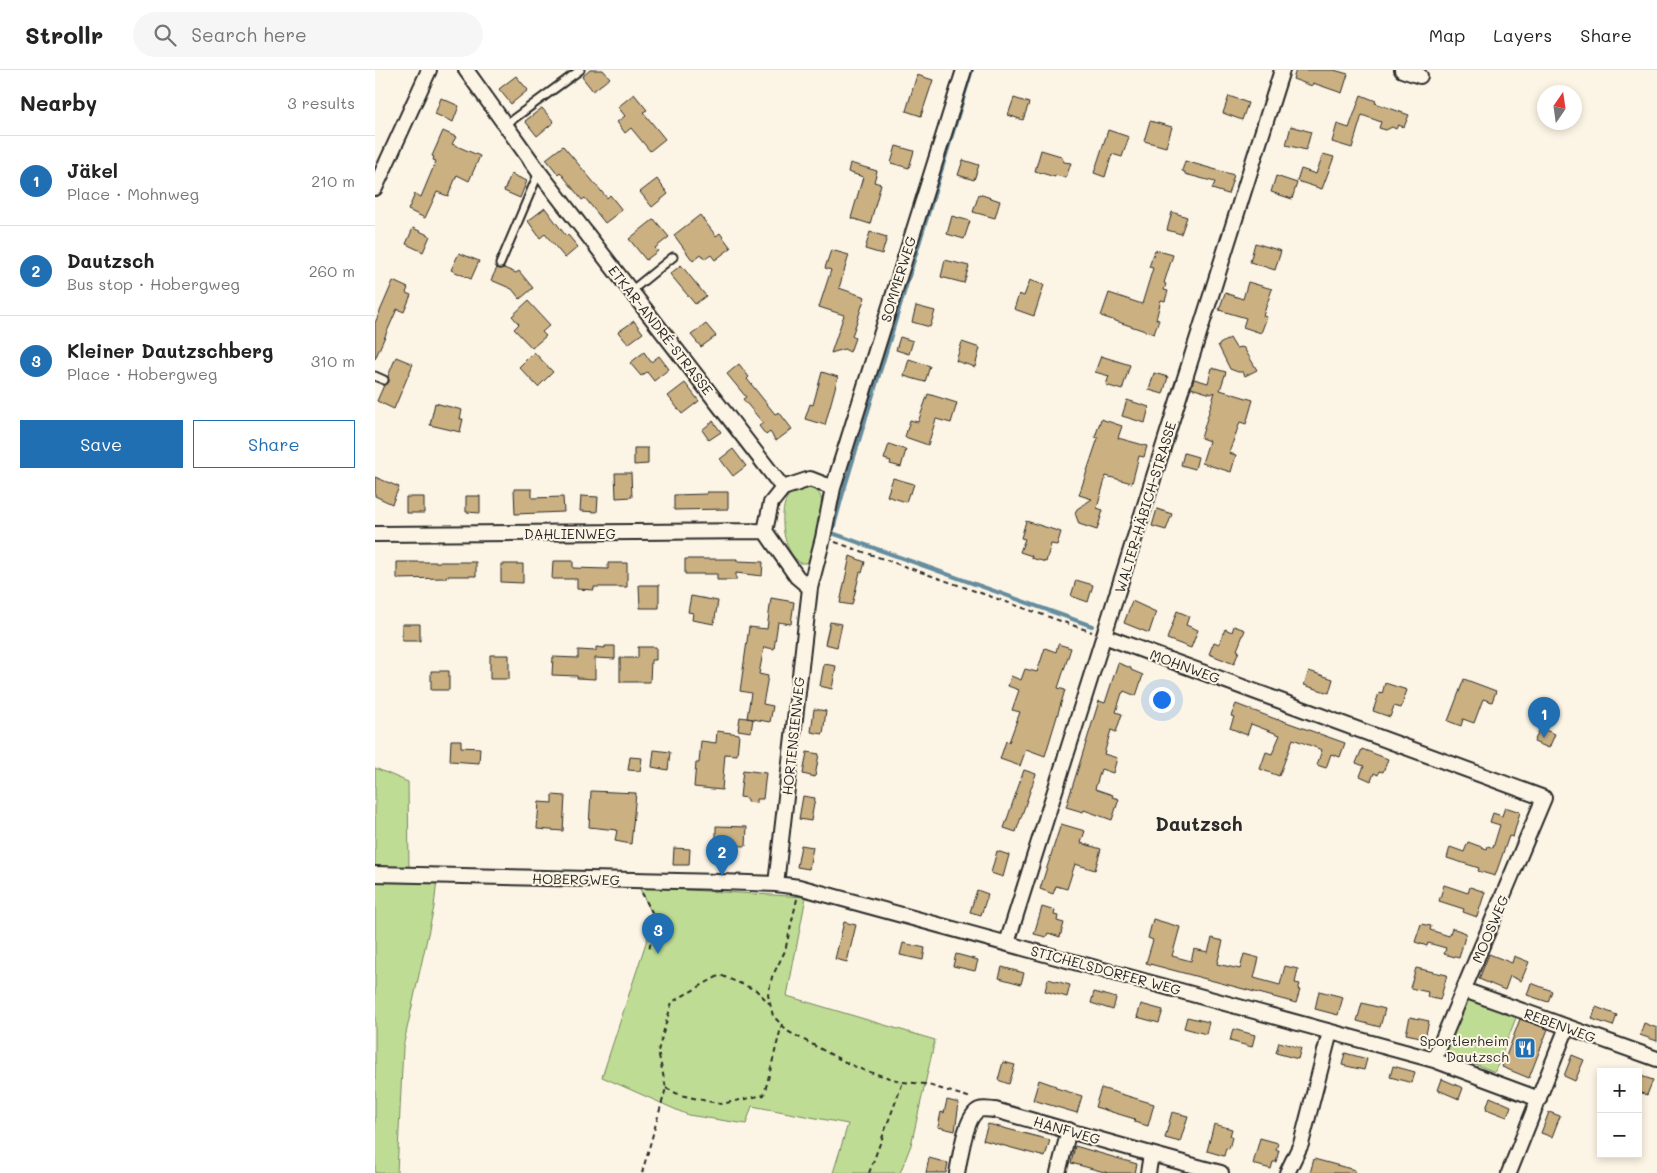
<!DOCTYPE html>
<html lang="en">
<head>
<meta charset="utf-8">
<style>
	body { margin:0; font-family:Mali,sans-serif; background:#f6f6f6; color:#222 }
	.controls { position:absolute; right:15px; bottom:15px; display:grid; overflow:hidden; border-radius:0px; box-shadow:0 2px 8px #0003 }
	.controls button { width:45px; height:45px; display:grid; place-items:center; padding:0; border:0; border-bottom:1px solid #e0e0e0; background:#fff; color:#222; font:25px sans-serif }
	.compass { position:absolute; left:1162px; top:15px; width:45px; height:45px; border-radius:50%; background:#fff; box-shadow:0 2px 8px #0003; rotate:13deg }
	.you { position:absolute; left:786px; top:629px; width:18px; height:18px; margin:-12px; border:4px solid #fff; border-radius:50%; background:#1a73e8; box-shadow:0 0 0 8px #1a73e833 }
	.badge { display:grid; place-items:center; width:32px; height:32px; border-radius:50%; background:#1f6fb2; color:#fff; font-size:16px; font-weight:700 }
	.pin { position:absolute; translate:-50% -41px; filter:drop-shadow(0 1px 2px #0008) }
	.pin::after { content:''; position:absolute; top:26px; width:18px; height:15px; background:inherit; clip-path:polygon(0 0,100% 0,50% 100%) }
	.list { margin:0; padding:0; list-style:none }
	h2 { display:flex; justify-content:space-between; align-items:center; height:65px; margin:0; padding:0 20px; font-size:21px }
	h2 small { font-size:16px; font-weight:400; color:#767676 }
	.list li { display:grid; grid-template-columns:32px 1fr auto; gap:15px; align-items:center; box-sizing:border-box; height:90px; padding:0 20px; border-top:1px solid #e0e0e0 }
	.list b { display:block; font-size:19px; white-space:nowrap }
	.list p { margin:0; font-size:16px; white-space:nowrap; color:#767676 }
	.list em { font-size:16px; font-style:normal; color:#767676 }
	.actions { display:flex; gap:10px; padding:15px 20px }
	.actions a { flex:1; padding:11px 0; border:1px solid #1f6fb2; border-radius:0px; text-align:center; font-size:18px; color:#1f6fb2 }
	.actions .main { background:#1f6fb2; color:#fff }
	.icon { flex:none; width:28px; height:28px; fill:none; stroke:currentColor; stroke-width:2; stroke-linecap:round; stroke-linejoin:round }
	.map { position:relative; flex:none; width:1282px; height:1103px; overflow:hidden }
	header { display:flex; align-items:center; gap:30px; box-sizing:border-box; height:70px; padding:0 25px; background:#fff; border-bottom:1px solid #e0e0e0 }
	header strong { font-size:24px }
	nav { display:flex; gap:28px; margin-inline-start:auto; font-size:18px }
	.search { width:350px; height:45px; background:#f6f6f6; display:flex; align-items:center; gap:12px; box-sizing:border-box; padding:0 18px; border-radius:28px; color:#767676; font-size:19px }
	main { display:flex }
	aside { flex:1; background:#fff }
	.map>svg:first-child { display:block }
</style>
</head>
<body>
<header>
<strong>Strollr</strong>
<div class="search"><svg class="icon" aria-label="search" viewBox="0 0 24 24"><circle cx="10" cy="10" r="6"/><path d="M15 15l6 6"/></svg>Search here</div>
<nav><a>Map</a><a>Layers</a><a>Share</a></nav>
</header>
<main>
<aside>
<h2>Nearby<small>3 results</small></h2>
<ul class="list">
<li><span class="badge">1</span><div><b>Jäkel</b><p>Place · Mohnweg</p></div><em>210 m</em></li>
<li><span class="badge">2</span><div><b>Dautzsch</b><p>Bus stop · Hobergweg</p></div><em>260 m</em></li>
<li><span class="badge">3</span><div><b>Kleiner Dautzschberg</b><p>Place · Hobergweg</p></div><em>310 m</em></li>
</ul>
<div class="actions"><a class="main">Save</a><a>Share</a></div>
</aside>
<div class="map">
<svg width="1282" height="1103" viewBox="0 0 1282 1103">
	<rect width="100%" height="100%" fill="#fcf5e5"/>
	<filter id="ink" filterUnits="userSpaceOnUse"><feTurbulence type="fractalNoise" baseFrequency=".02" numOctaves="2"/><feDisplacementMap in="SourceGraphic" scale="10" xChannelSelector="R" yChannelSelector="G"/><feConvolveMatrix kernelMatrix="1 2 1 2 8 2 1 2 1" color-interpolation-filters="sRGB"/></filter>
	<g filter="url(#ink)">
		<!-- green -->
		<path fill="#bfdc94" stroke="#758460" d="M433,415C442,420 446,423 447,433L435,490L432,493H425C421,489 417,486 415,481C407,468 404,435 415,424C419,420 428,418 433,415Z
			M0,698L33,712L34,799L0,798Z
			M62,810L59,837L28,977L22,1103H0V811Z
			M264,817L431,827L412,926L560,970L536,1075L525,1103H458L473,1054L377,1036L371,1054L313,1045L227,1007L279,848Z
			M1092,926L1142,945L1120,1002L1070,982Z"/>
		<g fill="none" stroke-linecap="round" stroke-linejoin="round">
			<!-- stream -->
			<path stroke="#658d9f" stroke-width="4" d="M597,0L468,423L457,463L717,556"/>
		</g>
		<!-- building -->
		<path fill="#cbb081" stroke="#2b2b2b" d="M215,0H228L235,8L218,21L207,7Z
			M921,0H959L973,4L967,23L938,13L937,16L918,9Z
			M542,5L558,10L546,46L531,41Z
			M141,6L153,20L136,34L124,19Z
			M259,24L272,40L268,42L290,69L275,81L256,58L250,63L242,52L250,46L243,37Z
			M986,25L1001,31L1000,33L1034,45L1029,57L1023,55L1021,59L1017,57L1011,60L1004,58L1006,52L987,45L977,78L957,72L962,54L974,58Z
			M854,26L873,33L867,50L848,43Z
			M66,28L84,36L78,52L60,44Z
			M639,28L654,33L648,50L633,45Z
			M167,38L179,52L162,66L150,51Z
			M775,51L797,57L791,77L769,71Z
			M916,56L936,62L931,80L911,75Z
			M733,60L754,67L747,87L737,84L730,107L719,103Z
			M68,61L81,67L77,74L105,86L94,111L82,105L73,126L62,122L50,148L33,140L40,124L46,127L61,91L58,90L59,87L57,86Z
			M188,76L232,128L235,125L247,140L230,153L210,128L207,130L185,102L183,104L171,89Z
			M521,76L539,81L534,98L516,93Z
			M666,80L686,86L689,92L696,93L691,108L680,105V107L660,101Z
			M948,84L959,87L947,119L922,111L926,99L941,104Z
			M588,90L604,95L599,110L583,105Z
			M810,91L859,105L853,124L837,119L840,112L810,104V102L807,101Z
			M475,93L502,101L499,112L506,114L495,154L476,148L488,107L473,102Z
			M136,104L152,111L145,128L129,121Z
			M901,106L922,113L917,129L896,122Z
			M282,109L293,124L277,137L265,122Z
			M604,124L625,131L620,148L598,142Z
			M170,138L191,166L193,165L203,177L190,188L170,164L165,168L153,151Z
			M797,142L812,147L806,164L792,160Z
			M325,145L341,166L345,163L356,178L340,190L336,185L330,189L326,184L318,191L299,165Z
			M577,146L595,151L589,169L572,164Z
			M279,149L294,167L280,178L283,181L271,190L254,169Z
			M38,158L55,166L48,182L31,174Z
			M495,162L512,167L507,184L490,179Z
			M880,173L906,181L900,200L875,192Z
			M456,180L474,185L464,218L490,227L477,266L480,268L475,282L469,279L456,283L469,245L444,237L456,200L450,198Z
			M780,180L798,185L789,213L791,214L789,220L793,221L790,231L786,230L781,249L784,250L779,264L726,246L734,223L767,234L778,198L774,197Z
			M84,183L104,191L96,209L76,200Z
			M570,190L594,196L589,213L566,207Z
			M306,195L331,226L320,234L295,204Z
			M122,198L125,199L129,198L141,203L144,201L158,218L145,229L137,219L116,210Z
			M655,210L669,215L659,246L639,239L644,224L649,226Z
			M18,211L33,218L31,223L36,225L29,242L22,239L0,289V253Z
			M873,212L897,219L888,246L892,247L886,263L868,257L871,248L844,240L850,223L868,229Z
			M153,231L175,255L167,262L171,266L157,278L139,259L144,254L137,246Z
			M541,236L560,241L555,257L537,252Z
			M259,251L268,263L253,274L243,262Z
			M331,254L341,266L326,277L316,265Z
			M525,267L538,271L534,284L521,280Z
			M855,268L861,278L866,277L869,278L882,300L870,306L868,302H863L855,299L843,275Z
			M587,272L605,278L600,297L581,291Z
			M159,282L178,302L163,317L144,297Z
			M269,282L276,292L284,286L294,299L279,311L272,302L266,306L255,293Z
			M726,286L755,295L747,320L731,315L734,306L720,302Z
			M21,287L38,294L19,339L2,331L9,315L14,312L13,306Z
			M534,289L555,296L550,312L529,306Z
			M364,294L374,307L372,309L400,344L404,342L417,359L401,371L395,362L391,365L384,356L388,353L368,329L371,327L352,304Z
			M837,298L851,302L845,320L878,330L871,354L865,352L854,383L861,385L856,402L827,393L834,371L826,368L840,322L836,324L816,318L819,309L833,313Z
			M447,302L463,307L450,355L430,349L435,334L438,335Z
			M779,303L793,307L788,324L774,320Z
			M310,313L324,331L307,344L293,326Z
			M553,324L582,333L576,353L561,349L553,375L530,367L535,350L543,352Z
			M752,330L774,337L770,353L747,346Z
			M60,333L87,340L85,349H88L85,362L55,355Z
			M726,349L747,356L743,368L772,376L769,387L764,386L757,413L731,406L722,438L728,440L722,460L704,454L700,443L702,439L717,429L704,425L723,368L720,367Z
			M338,351L346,362L334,370L327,360Z
			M514,374L531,380L526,397L515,394L516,391L509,389Z
			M259,378H273V394L259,395Z
			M358,379L371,396L358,406L345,389Z
			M809,383L823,387L820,399L806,395Z
			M240,403H256L257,427L241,428Z
			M0,407L24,417L17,434L0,426Z
			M518,408L539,414L536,423H534L531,432L512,426Z
			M139,419H157V428L188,427L189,442L140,444Z
			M332,422H353V439L299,440V425L332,424Z
			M91,426H105V443L91,442Z
			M206,426L223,427L222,442L205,441Z
			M31,427H49V443H31Z
			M782,439L797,444L791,460L777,456Z
			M651,451L686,462L682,475L676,474L671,492L656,488L657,486L645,482L650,469L646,468Z
			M475,486L490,492L487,503L485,502L477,535L465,533Z
			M310,489H362V491L388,492L387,506L361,503V510H342V504H310Z
			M178,491H198V498L233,499V493H252V517H219V520L202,519V509H177Z
			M22,492H101V506H71V508L22,509Z
			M126,494H148V513L126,512Z
			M701,510L718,515L713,532L696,526Z
			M264,515H284V538H265Z
			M316,526L343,531L339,554L317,550L318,543L313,542Z
			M396,528L419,532L416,554L403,552L399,579L389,577L384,604L393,606L388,634L398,636L395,652L372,648L376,623L365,621L374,557L392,559Z
			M757,531L781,542L774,563L749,553Z
			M802,541L814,546L811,555L823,560L816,578L792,569Z
			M455,552L467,554L462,577L450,574Z
			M27,554H45V571H27Z
			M859,556L870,560L862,580L864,581L859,594L834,584L839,572L844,574L850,559L857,562Z
			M683,574L696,578L683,618L690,620L670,686L651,679L645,696L625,689L631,671L634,672L645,642L637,640L644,620L633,616L636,606L646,610L650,599L662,602L670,578L681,582Z
			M230,576H240V589L220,588V609L202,608V606L177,605L178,587L203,588V580L221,581V577L230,578Z
			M263,577H281V590H276L275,612H245V588H263Z
			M115,585H134V609H115Z
			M743,593L756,598V600L768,605L761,626L749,621L748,623H747L741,642L747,644L741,662L736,660L729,684L742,688L738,703L726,699L720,719L738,725L737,727L744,729L737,750L709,740L708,742L691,737L724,631L730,633Z
			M449,594L461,596L457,619L445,616Z
			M56,601H74V620H56Z
			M934,601L958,609L954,623L929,615Z
			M1089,609L1121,621L1117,632L1108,629L1099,653L1088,649L1086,656L1073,651Z
			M1010,613L1032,620L1026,638L1019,636L1015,647L998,641L1004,623L1007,624Z
			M861,634L903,650V649L970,673L965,687L956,684L951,698L942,695L947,680L918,669L904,706L885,699L891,682L897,684L905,665L876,654L872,665L855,658L859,647L856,646Z
			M439,639L451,641L448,664L436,662Z
			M365,647L378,649L376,662L363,660Z
			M1165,658L1180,664L1174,678L1159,672Z
			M342,661L364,664L362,685L350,684L347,720L319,717L321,693H324L326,671L341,673Z
			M76,670H86V677L105,678L104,693L75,691Z
			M987,679L1013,689L1008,702L1004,701L1003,705L999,703L996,711L985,706L989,696L981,693Z
			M279,680L295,682L293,700L277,697Z
			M432,682L444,684L440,707L428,704Z
			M255,687L267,688L265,701L253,700Z
			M368,700L391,703L388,729H381V733L372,732V728L365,727Z
			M649,700L661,704L641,762L629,758Z
			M216,721L261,723L256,774L240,771L242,760L214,757Z
			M177,725L190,726L188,761L162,759L164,732L177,733Z
			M428,726L440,728L436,751L424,749Z
			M1130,737L1145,742L1138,767L1134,766L1120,806L1103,801L1104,798L1072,788L1075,777L1089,782L1093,772L1112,779L1113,776L1118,778L1125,755L1115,752L1118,743L1127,746Z
			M686,754L710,761L706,773L726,779L720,800L700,794L692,819L681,816L678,824L665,819Z
			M341,756L372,757L371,776L341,775Z
			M426,775L438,777L434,799L422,797Z
			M299,778L315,779L314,795H298Z
			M622,781L634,785L628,807L616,803Z
			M1069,815L1093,823L1095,817L1110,822L1102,847L1088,842L1089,839L1064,831Z
			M602,820L613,824L606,845L595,842Z
			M667,837L680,841L679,845L683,846L682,851L689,853L685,867L673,863L671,867L659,864Z
			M778,849L805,857L797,886L816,891L819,879L833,882L837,868L848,871L842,894L865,899L869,884L884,888L879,908L905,915L910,896L923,899L920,913L925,914L923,920H925L921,933L771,893L778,870L773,868Z
			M469,852L481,855L472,892L460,889Z
			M1046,854L1056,856L1055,860L1074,866L1077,858L1091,863L1084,888L1069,884L1071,878L1053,873L1052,876L1040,872Z
			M528,873L550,878L548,890L525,885Z
			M581,884L603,890L600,901L578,896Z
			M1114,884L1137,893L1139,886L1154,892L1146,911L1135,906L1130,920L1104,909Z
			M627,897L649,903L646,914L624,908Z
			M1041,898L1072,905L1065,930L1052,927L1053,922L1035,918Z
			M673,909L695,915L692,927L670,921Z
			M1156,913L1177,921L1173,932L1152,925Z
			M944,921L968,927L963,945L940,939Z
			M719,922L741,928L738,940L716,933Z
			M987,933L1010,939L1005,957L982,951Z
			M766,934L788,940L784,953L762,947Z
			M1221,937L1242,945L1238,956L1217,949Z
			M812,947L834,952L831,964L809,958Z
			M1035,947L1054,951L1050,968L1031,964Z
			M1145,949L1173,959L1154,1008L1127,997Z
			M1269,953L1282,958V971L1265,965Z
			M858,959L880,965L877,977L855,971Z
			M904,972L926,978L923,989L901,983Z
			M970,983L992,989L989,1000L967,995Z
			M1197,985L1209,990L1200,1011L1189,1006Z
			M628,992L640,995L634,1014L623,1010Z
			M1018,996L1040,1002L1037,1013L1015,1007Z
			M1263,1005L1278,1010L1272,1025L1263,1022Z
			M1067,1009L1088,1018L1084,1029L1063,1020Z
			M664,1010L681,1016V1018L707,1026L702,1043L658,1030Z
			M726,1018L779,1034L773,1056L759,1052L760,1049L720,1037Z
			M1115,1027L1136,1036L1132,1047L1111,1039Z
			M572,1030L584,1033L580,1061L563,1057L566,1042L569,1043Z
			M797,1042L813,1046L805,1072L790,1068Z
			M1174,1042L1185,1046L1177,1067L1166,1063Z
			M613,1054L675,1070L670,1087L608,1070Z
			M839,1054L857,1059L855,1066L857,1067L854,1079L851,1078L849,1086L832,1081Z
			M885,1068L903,1073L901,1080H904L901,1092H898L896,1099L878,1094Z
			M700,1076L762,1094L760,1103H733L696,1093Z
			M554,1088L573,1093L571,1103H551Z
			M939,1089L980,1100V1103H935Z"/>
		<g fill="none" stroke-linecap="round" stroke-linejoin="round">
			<!-- service casing -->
			<g stroke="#2b2b2b" stroke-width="11">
				<path id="service" d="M130,55L205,0
					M125,194L164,102
					M256,221L298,187
					M0,306L9,310"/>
			</g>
			<!-- minor casing -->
			<g stroke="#2b2b2b" stroke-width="18">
				<path id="minor" d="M91,0L164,102L408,418
					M1027,0L1045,6
					M0,118L54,0
					M458,418L589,0
					M0,464L390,461
					M729,566L1169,728L1059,990
					M0,804L346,812L401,814L424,817L1059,990L1164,1029
					M401,814L435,518L448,468L458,418L435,409L408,418L396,433L390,461L422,507L435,518
					M632,873L907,0
					M1089,920L1282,989
					M582,1103C585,1089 590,1046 604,1040C609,1038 615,1040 620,1040C695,1061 770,1083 846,1103
					M683,1103L694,1060
					M773,1103L776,1085
					M912,1103L926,1074L955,962
					M1134,1103L1192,957"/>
			</g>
			<!-- path -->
			<path stroke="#2b2b2b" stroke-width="2" stroke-dasharray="5 4" stroke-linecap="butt" d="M460,472L717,562
				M267,823L280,848L274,881
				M422,829L410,881L397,907L393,925L398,946L414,962L472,993L488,1000L528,1012L550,1014L593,1027L595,1029
				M291,1018L305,1025L346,1034L389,1025L407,954
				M267,1103L291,1018L283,981L297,932L345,905L381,920L395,934
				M494,1103L528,1012"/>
			<!-- service -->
			<use href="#service" stroke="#fcf5e5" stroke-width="7"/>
			<!-- minor -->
			<use href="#minor" stroke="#fcf5e5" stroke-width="14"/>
		</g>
	</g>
	<!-- icons -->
	<defs>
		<g id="restaurant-square" transform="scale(1.125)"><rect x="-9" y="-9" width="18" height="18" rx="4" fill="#1f6fb2" stroke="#fcf5e5"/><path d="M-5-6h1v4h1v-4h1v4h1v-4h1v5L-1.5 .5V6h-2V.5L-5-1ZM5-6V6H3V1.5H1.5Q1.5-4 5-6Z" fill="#fff"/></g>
	</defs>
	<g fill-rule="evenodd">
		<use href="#restaurant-square" x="1150" y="978"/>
	</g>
	<g text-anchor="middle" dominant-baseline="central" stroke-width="4" stroke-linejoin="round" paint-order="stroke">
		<!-- street labels -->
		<g font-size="14" fill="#2b2b2b" stroke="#fcf5e5">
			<text transform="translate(523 209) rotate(-73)">SOMMERWEG</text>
			<text transform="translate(286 260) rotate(52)">ETKAR-ANDRÉ-STRASSE</text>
			<text transform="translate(770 437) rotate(-73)">WALTER-HÄBICH-STRASSE</text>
			<text x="195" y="463">DAHLIENWEG</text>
			<text transform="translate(810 596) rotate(20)">MOHNWEG</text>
			<text transform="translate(418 666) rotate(-84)">HORTENSIENWEG</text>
			<text transform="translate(201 809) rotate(1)">HOBERGWEG</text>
			<text transform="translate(1115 859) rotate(-67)">MOOSWEG</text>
			<text transform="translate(731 900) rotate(15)">STICHELSDORFER WEG</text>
			<text transform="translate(1185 955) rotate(20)">REBENWEG</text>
			<text transform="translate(692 1060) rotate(16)">HANFWEG</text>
		</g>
		<!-- poi labels -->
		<g font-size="14" fill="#2b2b2b" stroke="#fcf5e5" text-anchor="end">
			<text x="1134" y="970">Sportlerheim<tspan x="1134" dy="16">Dautzsch</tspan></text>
		</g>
		<!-- district labels -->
		<g font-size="19" font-weight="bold" fill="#2b2b2b" stroke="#fcf5e5">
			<text x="824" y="753">Dautzsch</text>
		</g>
	</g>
</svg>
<div class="controls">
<button>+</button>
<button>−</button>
</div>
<svg class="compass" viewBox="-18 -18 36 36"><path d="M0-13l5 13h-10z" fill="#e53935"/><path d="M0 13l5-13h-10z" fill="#767676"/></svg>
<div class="you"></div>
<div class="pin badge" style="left:1169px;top:668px">1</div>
<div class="pin badge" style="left:347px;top:806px">2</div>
<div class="pin badge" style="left:283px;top:884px">3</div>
</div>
</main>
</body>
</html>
